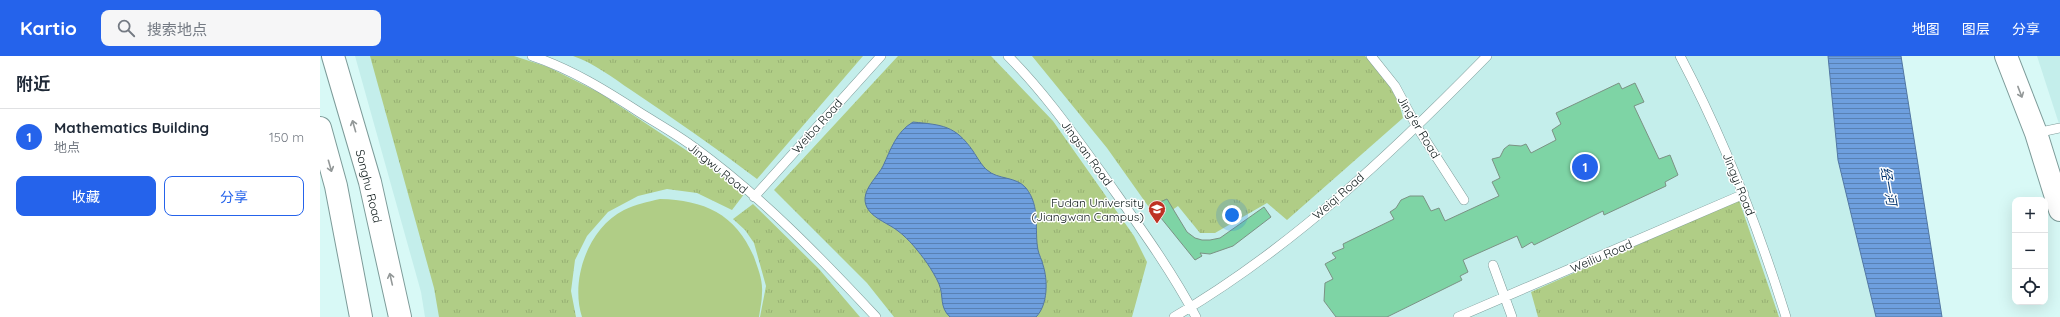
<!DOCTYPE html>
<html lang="zh">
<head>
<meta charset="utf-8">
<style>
	body { margin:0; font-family:Quicksand,"Noto Sans SC",sans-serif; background:#f6f6f7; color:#1f2937 }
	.controls { position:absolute; right:12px; bottom:12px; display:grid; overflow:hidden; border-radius:8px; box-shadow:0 4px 16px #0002 }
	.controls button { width:36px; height:36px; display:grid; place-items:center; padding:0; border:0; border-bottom:1px solid #e0e1e3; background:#fff; color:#1f2937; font:20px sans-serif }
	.you { position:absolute; left:912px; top:159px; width:14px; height:14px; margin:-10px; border:3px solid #fff; border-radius:50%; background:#1a73e8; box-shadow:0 0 0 6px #1a73e833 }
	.badge { display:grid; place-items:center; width:26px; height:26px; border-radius:50%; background:#2563eb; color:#fff; font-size:13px; font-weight:700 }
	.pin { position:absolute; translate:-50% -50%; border:2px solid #fff; box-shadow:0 1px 4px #0006 }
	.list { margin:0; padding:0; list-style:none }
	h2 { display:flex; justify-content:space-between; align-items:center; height:52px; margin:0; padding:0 16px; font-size:17px }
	h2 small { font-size:13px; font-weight:400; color:#747a83 }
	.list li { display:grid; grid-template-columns:26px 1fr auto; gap:12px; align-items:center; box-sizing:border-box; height:56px; padding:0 16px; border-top:1px solid #e0e1e3 }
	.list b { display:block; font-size:15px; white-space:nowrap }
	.list p { margin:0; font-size:13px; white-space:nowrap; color:#747a83 }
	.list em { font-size:13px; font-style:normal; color:#747a83 }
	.actions { display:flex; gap:8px; padding:12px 16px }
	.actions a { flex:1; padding:9px 0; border:1px solid #2563eb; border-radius:8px; text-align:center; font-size:14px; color:#2563eb }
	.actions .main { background:#2563eb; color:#fff }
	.icon { flex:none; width:22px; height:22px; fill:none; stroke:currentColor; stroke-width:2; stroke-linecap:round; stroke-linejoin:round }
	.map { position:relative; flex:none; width:1740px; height:261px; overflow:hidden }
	header { display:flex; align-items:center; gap:24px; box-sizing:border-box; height:56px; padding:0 20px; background:#2563eb; color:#fff }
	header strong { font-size:19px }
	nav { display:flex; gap:22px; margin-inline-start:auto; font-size:14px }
	.search { width:280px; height:36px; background:#f6f6f7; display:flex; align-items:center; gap:10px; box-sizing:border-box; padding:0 14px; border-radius:8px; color:#747a83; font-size:15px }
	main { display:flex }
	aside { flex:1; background:#fff }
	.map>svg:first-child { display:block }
</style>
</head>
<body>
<header>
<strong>Kartio</strong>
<div class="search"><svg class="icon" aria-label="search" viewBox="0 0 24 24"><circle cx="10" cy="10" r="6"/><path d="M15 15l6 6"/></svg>搜索地点</div>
<nav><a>地图</a><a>图层</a><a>分享</a></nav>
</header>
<main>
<aside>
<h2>附近<small></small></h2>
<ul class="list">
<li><span class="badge">1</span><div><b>Mathematics Building</b><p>地点</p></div><em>150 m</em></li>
</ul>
<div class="actions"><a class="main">收藏</a><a>分享</a></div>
</aside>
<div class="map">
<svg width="1740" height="261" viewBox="0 0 1740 261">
	<defs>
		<pattern id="grass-tufts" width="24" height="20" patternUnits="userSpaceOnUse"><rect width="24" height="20" fill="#b0cd86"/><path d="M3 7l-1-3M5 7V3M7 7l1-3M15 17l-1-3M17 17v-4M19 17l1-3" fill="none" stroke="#96af73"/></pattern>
		<pattern id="water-rules" width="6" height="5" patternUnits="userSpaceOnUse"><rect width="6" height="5" fill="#6e9fde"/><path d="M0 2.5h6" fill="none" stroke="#5981b3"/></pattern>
	</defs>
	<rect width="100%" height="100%" fill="#d8f9f6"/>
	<!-- built -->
	<path fill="#c4eeeb" d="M35,0H1559L1608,261H105L101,236Z
		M1717,0H1740V71Z"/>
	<!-- grass -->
	<path fill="url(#grass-tufts)" d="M50,0H194L228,11L280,37L384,106L425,137L412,154L377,137L347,133L318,140L288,156L267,180L255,204L251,235L256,261H119L114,232Z
		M253,0H543L437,123C396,92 354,63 311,34C293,22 274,7 253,0Z
		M578,0H671L733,65L814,180L827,206L812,261H574L547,227L454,134Z
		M712,0H1045C1061,16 1079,40 1083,62L967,164L947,147L895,177H880L858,150L838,164L787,92Z
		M1419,144L1459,261H1218L1211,236Z
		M433,148L499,213L540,261H440L446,230L434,187L425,174L413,163Z"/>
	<!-- pitch -->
	<path fill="#b0cd86" d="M340,143C384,144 416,158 434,201C438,213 443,224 442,237C442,245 440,253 439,261H262C250,224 268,172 304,154C316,148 327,146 340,143Z"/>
	<!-- water -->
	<path fill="url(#water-rules)" stroke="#5277a4" d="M1508,0H1581L1622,261H1556L1518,104Z
		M593,66C622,69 635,69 653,95C657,101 662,110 667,114C678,124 696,120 706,132C721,151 714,173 718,194C719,199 722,204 723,209C728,224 728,249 716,261H630C619,251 624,240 619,228C616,221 611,213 607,207C599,196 589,183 578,175C567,166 544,160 545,142C546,130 558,120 563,110C571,93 576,76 593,66Z"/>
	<!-- building -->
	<path fill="#7ed4a5" stroke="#7b9284" d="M1299,27L1302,33L1315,27L1324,46L1314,50L1339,103L1350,99L1358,119L1345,126L1346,130L1284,159L1283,155L1214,189L1212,186L1202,192L1197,180L1143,204L1148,216L1140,220L1142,224L1067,261H1016L1004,245L1005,227L1013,223L1005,208L1016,202L1012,197L1024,192L1023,188L1074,163L1070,156L1076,152L1081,144L1090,140H1103L1111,155L1119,152L1125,165L1179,140L1172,126L1180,122L1172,103L1180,101L1184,93L1189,89L1201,90L1206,88L1211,97L1236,84L1232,74L1241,68L1236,57Z
		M847,143L867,176L875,182L882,184H890L900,182L944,151L951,161L913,190L890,198L880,197L882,200L875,204L841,162L844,158L838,147Z"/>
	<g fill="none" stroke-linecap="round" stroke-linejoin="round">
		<!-- lane casing -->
		<g stroke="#7d9b99" stroke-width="10">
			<path id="lane" d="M212,0C251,13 285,34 319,56C338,68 358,79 375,92C442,141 500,201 556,261
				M688,0C723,35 752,76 781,116C814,163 849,210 876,261
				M1051,0L1075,30L1097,71L1144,144
				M1360,0C1404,83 1438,171 1466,261
				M1716,77L1740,72
				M434,141L561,0
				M1173,209L1192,261
				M854,261C971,193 1073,96 1167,0
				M1138,261L1424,138"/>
		</g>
		<!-- secondary casing -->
		<g stroke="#7d9b99" stroke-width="24">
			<path id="secondary" d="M13,0L50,126L80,261
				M1686,0L1716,77L1740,154
				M0,72L16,130L41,261"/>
		</g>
		<!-- lane -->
		<use href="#lane" stroke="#fff" stroke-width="9"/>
		<!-- secondary -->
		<use href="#secondary" stroke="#fff" stroke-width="22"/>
	</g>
	<!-- one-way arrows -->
	<defs><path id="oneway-shaft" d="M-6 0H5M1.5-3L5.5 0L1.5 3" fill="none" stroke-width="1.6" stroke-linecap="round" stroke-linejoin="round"/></defs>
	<g stroke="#939898">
		<use href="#oneway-shaft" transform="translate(1700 36) rotate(69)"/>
		<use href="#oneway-shaft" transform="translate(34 70) rotate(-106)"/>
		<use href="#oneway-shaft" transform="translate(10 110) rotate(74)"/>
		<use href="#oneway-shaft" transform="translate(71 223) rotate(-103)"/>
	</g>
	<!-- icons -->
	<defs>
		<g id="university-pin" transform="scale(0.9)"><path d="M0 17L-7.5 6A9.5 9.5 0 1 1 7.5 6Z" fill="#be3123" stroke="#fff"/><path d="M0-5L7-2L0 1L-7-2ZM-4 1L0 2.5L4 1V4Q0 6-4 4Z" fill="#fff"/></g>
	</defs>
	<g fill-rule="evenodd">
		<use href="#university-pin" x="837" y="153"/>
	</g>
	<g text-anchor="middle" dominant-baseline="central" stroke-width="3" stroke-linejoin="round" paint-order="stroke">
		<!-- street labels -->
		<g font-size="12" fill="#0f1b1b" stroke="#fff">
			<text transform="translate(497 70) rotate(-48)">Weiba Road</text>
			<text transform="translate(1099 71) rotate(59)">Jing'er Road</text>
			<text transform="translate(767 97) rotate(54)">Jingsan Road</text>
			<text transform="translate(398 112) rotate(39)">Jingwu Road</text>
			<text transform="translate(1419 128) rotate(68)">Jingyi Road</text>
			<text transform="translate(49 130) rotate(76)">Songhu Road</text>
			<text transform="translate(1018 140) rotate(-41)">Weiqi Road</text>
			<text transform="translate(1281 200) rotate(-23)">Weiliu Road</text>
		</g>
		<!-- poi labels -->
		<g font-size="12" fill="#0f1b1b" stroke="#fff" text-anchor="end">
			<text x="824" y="146">Fudan University<tspan x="824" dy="14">(Jiangwan Campus)</tspan></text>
		</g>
		<!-- water labels -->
		<g font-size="13" font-style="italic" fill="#083972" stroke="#fff">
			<text transform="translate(1569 130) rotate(80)">经一河</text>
		</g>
	</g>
</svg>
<div class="controls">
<button>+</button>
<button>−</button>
<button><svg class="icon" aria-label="locate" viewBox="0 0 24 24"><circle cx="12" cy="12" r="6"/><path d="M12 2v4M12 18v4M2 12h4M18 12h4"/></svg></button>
</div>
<div class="you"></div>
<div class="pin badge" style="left:1265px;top:111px">1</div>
</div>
</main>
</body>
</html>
